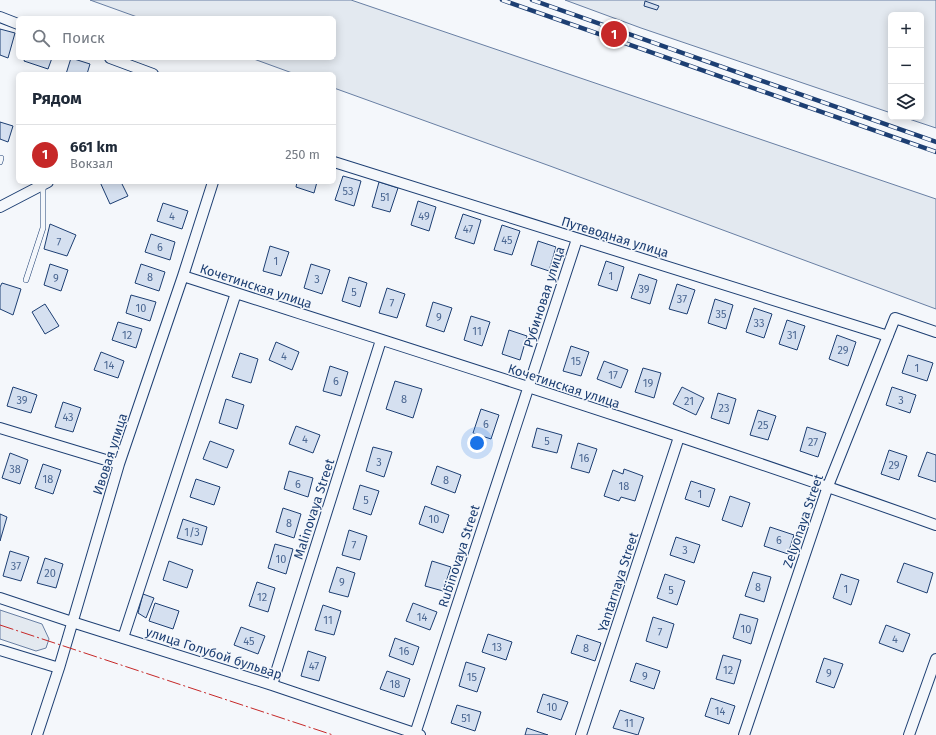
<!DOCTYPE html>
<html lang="ru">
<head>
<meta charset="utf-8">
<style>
	body { margin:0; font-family:"Fira Sans",sans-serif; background:#f2f2f3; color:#1f2937 }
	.controls { position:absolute; right:12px; top:12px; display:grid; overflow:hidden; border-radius:6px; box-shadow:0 2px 10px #0003 }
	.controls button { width:36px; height:36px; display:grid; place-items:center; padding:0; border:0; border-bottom:1px solid #e0e1e3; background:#fff; color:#1f2937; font:20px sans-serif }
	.you { position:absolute; left:477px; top:443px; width:14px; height:14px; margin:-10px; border:3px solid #fff; border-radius:50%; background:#1a73e8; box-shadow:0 0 0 6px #1a73e833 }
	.badge { display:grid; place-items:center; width:26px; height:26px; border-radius:50%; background:#c62828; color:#fff; font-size:13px; font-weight:700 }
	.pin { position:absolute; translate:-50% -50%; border:2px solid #fff; box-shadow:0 1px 4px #0006 }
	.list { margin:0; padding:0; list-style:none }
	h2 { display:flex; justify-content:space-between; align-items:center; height:52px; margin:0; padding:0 16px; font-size:17px }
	h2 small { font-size:13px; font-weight:400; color:#747a83 }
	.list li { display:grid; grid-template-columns:26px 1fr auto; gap:12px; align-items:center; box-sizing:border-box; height:60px; padding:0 16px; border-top:1px solid #e0e1e3 }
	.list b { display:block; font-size:15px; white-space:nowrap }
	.list p { margin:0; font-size:13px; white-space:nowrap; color:#747a83 }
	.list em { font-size:13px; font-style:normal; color:#747a83 }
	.icon { flex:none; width:22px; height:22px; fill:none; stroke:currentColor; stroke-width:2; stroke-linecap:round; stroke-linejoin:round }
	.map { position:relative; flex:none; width:936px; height:735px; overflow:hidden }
	.search { position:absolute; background:#fff; box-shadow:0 2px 10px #0003; left:16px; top:16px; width:320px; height:44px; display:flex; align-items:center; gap:10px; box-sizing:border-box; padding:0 14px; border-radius:6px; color:#747a83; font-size:15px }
	.panel { position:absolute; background:#fff; box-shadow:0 2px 10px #0003; left:16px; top:72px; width:320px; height:112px; border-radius:6px }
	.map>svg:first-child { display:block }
</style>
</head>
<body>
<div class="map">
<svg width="936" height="735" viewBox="0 0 936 735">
	<rect width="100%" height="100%" fill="#f4f7fb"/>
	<!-- green -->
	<path fill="#e3e9f0" stroke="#687fa3" d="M90,0H351L936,199V309L550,166L334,88V74H295L251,58H334V18H140Z
		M565,0H936V128L903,117H921V15H891V113L641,28Z
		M0,610L42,624L49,639L46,648L36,651L0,639Z"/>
	<!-- building -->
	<path fill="#d5e0f0" stroke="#1d3f73" d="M645,1L659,6L657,10L644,6Z
		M0,29L15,33L8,58L0,55Z
		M25,58H52L48,69L24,61Z
		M71,58L90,64L87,74H66Z
		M0,122L13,126L8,142L0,139Z
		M343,176L361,181L354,206L335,200Z
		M100,182H121L128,196L110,204Z
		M297,182H317L314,193L296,187Z
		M379,182L398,188L390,212L372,207Z
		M418,201L436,207L429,231L411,225Z
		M163,203L188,211L182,229L157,221Z
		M463,214L481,220L474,244L455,238Z
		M50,224L76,235L67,256L44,249Z
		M502,225L520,231L512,255L494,250Z
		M151,234L175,242L170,260L145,252Z
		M538,241L556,247L549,271L531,265Z
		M270,246L289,252L281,276L263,271Z
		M606,261L624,267L617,291L598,285Z
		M50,264L68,270L61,291L44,285Z
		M141,264L165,272L159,291L135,283Z
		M311,264L330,270L322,294L304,288Z
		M639,274L657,280L650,304L631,298Z
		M349,277L367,283L360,307L342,301Z
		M2,283L21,289L13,315L0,309V287Z
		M677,284L695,290L687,314L669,309Z
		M387,288L405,294L397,318L379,313Z
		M131,295L156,302L150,321L126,313Z
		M715,299L733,305L726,329L708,323Z
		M433,302L452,308L444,332L426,326Z
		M45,304L59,326L45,334L32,312Z
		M754,308L772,314L764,338L746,332Z
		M471,316L490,322L482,346L464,340Z
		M787,320L805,326L797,350L779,344Z
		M118,322L142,329L136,348L112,340Z
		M509,330L527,336L520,360L502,354Z
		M837,335L856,342L848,366L829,359Z
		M276,342L299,352L292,370L269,360Z
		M571,346L589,352L581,376L563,371Z
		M101,352L124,361L118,378L94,370Z
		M240,353L258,359L251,383L232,377Z
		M908,355L933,363L927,381L902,373Z
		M604,361L628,370L621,388L597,379Z
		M330,366L348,372L341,396L323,391Z
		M643,368L661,373L654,398L635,392Z
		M395,381L422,389L413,418L386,409Z
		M13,387L37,395L31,413L7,406Z
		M682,387L704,398L696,415L673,404Z
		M892,387L916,395L910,413L886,405Z
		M718,393L736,399L729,424L711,418Z
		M226,399L244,405L237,429L219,423Z
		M63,402L81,408L73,432L55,427Z
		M481,409L499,415L491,439L473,433Z
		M758,410L776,416L768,440L750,435Z
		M296,426L320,435L313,453L289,444Z
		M807,427L826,433L818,457L800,451Z
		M537,428L562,435L557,453L532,447Z
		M210,441L234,450L227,468L203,459Z
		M578,443L597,449L589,473L571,468Z
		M373,447L392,452L384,477L366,471Z
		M889,450L907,456L899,480L881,474Z
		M927,452L936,455V482L918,476Z
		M10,453L28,460L20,484L2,478Z
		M43,464L61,470L53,494L35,488Z
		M437,466L461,475L455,493L431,484Z
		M624,469L643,476L635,501L621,497L619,501L604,496L613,470L623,474Z
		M289,471L313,478L308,497L284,489Z
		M196,479L220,487L214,505L190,497Z
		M691,481L715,489L709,507L685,499Z
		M360,485L379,491L371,515L353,509Z
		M730,496L750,503L742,527L722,520Z
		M425,506L449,515L443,533L419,524Z
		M283,508L301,514L294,538L276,532Z
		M0,514L7,517L0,541Z
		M183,519L207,527L202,545L177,538Z
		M770,527L794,535L788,554L764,546Z
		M349,530L367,536L360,560L342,555Z
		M676,537L700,545L694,563L670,555Z
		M275,544L293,549L286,574L268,568Z
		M10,551L29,557L21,581L3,576Z
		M45,558L63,564L56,588L37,583Z
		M169,561L193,570L187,588L163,580Z
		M432,561L451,567L443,591L425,586Z
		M904,563L933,573L927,593L897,582Z
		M337,567L355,573L348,597L329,592Z
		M753,572L771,577L764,602L745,596Z
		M665,574L685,581L677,605L657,598Z
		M841,574L859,580L851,605L833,598Z
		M257,582L275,588L268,612L249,606Z
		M143,594L154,598L146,618L138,613Z
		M155,603L179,611L173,629L149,621Z
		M413,603L437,612L430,630L406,621Z
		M323,605L341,611L334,635L315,630Z
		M740,614L758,619L751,644L733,638Z
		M653,617L674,624L667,648L646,641Z
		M886,625L910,634L903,652L879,643Z
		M241,627L265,636L258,654L234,645Z
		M488,634L512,642L506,660L482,652Z
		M577,635L601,643L595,661L571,653Z
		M395,638L419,647L413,665L389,656Z
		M308,651L326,657L319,681L301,676Z
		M723,655L741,660L734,684L716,679Z
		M824,658L843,664L834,688L816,682Z
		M466,662L485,668L477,692L459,686Z
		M636,663L660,671L654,689L630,681Z
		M387,671L410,679L404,697L380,689Z
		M543,694L568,702L561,720L537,712Z
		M711,698L735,706L729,724L705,716Z
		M457,705L481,712L475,731L451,723Z
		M620,710L644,718L638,735L613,728Z
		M527,728L548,735H525Z"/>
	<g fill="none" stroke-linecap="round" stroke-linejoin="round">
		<!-- service casing -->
		<g stroke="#1d3f73" stroke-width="6">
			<path id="service" d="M0,162L1,158
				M26,280L43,228V185"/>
		</g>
		<!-- minor casing -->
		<g stroke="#1d3f73" stroke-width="12">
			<path id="minor" d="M0,17L18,24
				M110,58L153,74
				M334,162L888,336
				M0,207L48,182
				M183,276C435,357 687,436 936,525
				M0,428L119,464
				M0,598L72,622L272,685L420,735
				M123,638L236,293
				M0,650L59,668
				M272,685L381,340
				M415,734L577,239
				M37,735L59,668L119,464L183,276L213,182
				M581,735L679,437
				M744,735L828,486L895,318L936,332
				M909,735L936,659"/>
		</g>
		<!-- service -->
		<use href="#service" stroke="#f4f7fb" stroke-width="5"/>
		<!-- minor -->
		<use href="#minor" stroke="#f4f7fb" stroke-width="10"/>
		<!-- rail casing -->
		<g stroke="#1d3f73" stroke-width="4.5">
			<path id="rail" d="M502,0L936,152
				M532,0L936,142"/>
		</g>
		<!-- rail -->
		<use href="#rail" stroke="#f4f7fb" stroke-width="3" stroke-dasharray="9" stroke-linecap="butt"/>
		<!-- power -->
		<path stroke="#c62828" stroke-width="1" stroke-dasharray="14 3 2 3" stroke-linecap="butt" d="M0,625L333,735"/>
	</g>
	<g text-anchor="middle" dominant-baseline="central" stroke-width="3" stroke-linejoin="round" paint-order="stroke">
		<!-- number labels -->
		<g font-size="11" fill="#4b6792">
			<text x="348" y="191">53</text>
			<text x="385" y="197">51</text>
			<text x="172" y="216">4</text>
			<text x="424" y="216">49</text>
			<text x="468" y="229">47</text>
			<text x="507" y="240">45</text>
			<text x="59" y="242">7</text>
			<text x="160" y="247">6</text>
			<text x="276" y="261">1</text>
			<text x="611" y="276">1</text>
			<text x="150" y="277">8</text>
			<text x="56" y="278">9</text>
			<text x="317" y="279">3</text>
			<text x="644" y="289">39</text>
			<text x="354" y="292">5</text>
			<text x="682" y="299">37</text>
			<text x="392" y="303">7</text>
			<text x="141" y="308">10</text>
			<text x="721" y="314">35</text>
			<text x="439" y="317">9</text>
			<text x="759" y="323">33</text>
			<text x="477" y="331">11</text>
			<text x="127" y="335">12</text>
			<text x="792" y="335">31</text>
			<text x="843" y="350">29</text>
			<text x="284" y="356">4</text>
			<text x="576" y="361">15</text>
			<text x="109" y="365">14</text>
			<text x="917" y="368">1</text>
			<text x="613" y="375">17</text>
			<text x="336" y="381">6</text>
			<text x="648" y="383">19</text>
			<text x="404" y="399">8</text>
			<text x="22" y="400">39</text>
			<text x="901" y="400">3</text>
			<text x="689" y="401">21</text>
			<text x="724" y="408">23</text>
			<text x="68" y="417">43</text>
			<text x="486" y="424">6</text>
			<text x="763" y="425">25</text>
			<text x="305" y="439">4</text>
			<text x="547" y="441">5</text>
			<text x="813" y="442">27</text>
			<text x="584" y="458">16</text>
			<text x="379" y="462">3</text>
			<text x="894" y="465">29</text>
			<text x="15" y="469">38</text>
			<text x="48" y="479">18</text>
			<text x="446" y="480">8</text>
			<text x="298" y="484">6</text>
			<text x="624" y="486">18</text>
			<text x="700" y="494">1</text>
			<text x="366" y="500">5</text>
			<text x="434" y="519">10</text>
			<text x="289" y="523">8</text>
			<text x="192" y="532">1/3</text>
			<text x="779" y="540">6</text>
			<text x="354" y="545">7</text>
			<text x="685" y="550">3</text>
			<text x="281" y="559">10</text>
			<text x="16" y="566">37</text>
			<text x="50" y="573">20</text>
			<text x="342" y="582">9</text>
			<text x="758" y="587">8</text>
			<text x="846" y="589">1</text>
			<text x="671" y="590">5</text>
			<text x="262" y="597">12</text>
			<text x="422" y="617">14</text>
			<text x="328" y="620">11</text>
			<text x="746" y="629">10</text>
			<text x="660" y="632">7</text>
			<text x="895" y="639">4</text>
			<text x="249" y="641">45</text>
			<text x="497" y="647">13</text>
			<text x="586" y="648">8</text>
			<text x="404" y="651">16</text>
			<text x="314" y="666">47</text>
			<text x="728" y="670">12</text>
			<text x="829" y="673">9</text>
			<text x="645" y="676">9</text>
			<text x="472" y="677">15</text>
			<text x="395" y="684">18</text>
			<text x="552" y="707">10</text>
			<text x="720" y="711">14</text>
			<text x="466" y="718">51</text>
			<text x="629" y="723">11</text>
		</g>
		<!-- street labels -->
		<g font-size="13" fill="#1d3f73" stroke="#f4f7fb">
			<text transform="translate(615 237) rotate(17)">Путеводная улица</text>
			<text transform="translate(256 286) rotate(18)">Кочетинская улица</text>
			<text transform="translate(544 297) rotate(-72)">Рубиновая улица</text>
			<text transform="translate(564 386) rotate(18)">Кочетинская улица</text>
			<text transform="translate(110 454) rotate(-72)">Ивовая улица</text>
			<text transform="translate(314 509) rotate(-72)">Malinovaya Street</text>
			<text transform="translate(803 521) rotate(-71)">Zelyonaya Street</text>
			<text transform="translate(459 556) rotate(-72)">Rubinovaya Street</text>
			<text transform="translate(618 582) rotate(-72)">Yantarnaya Street</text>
			<text transform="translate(214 653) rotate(18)">улица Голубой бульвар</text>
		</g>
	</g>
</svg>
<div class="controls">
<button>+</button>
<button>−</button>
<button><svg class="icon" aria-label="layers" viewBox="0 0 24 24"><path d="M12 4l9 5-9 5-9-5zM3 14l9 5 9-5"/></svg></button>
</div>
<div class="you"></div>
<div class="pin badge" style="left:614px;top:34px">1</div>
<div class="search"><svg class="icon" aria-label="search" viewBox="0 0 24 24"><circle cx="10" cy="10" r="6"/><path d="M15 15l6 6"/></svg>Поиск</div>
<section class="panel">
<h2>Рядом<small></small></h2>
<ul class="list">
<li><span class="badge">1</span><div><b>661 km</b><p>Вокзал</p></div><em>250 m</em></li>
</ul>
</section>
</div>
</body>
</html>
